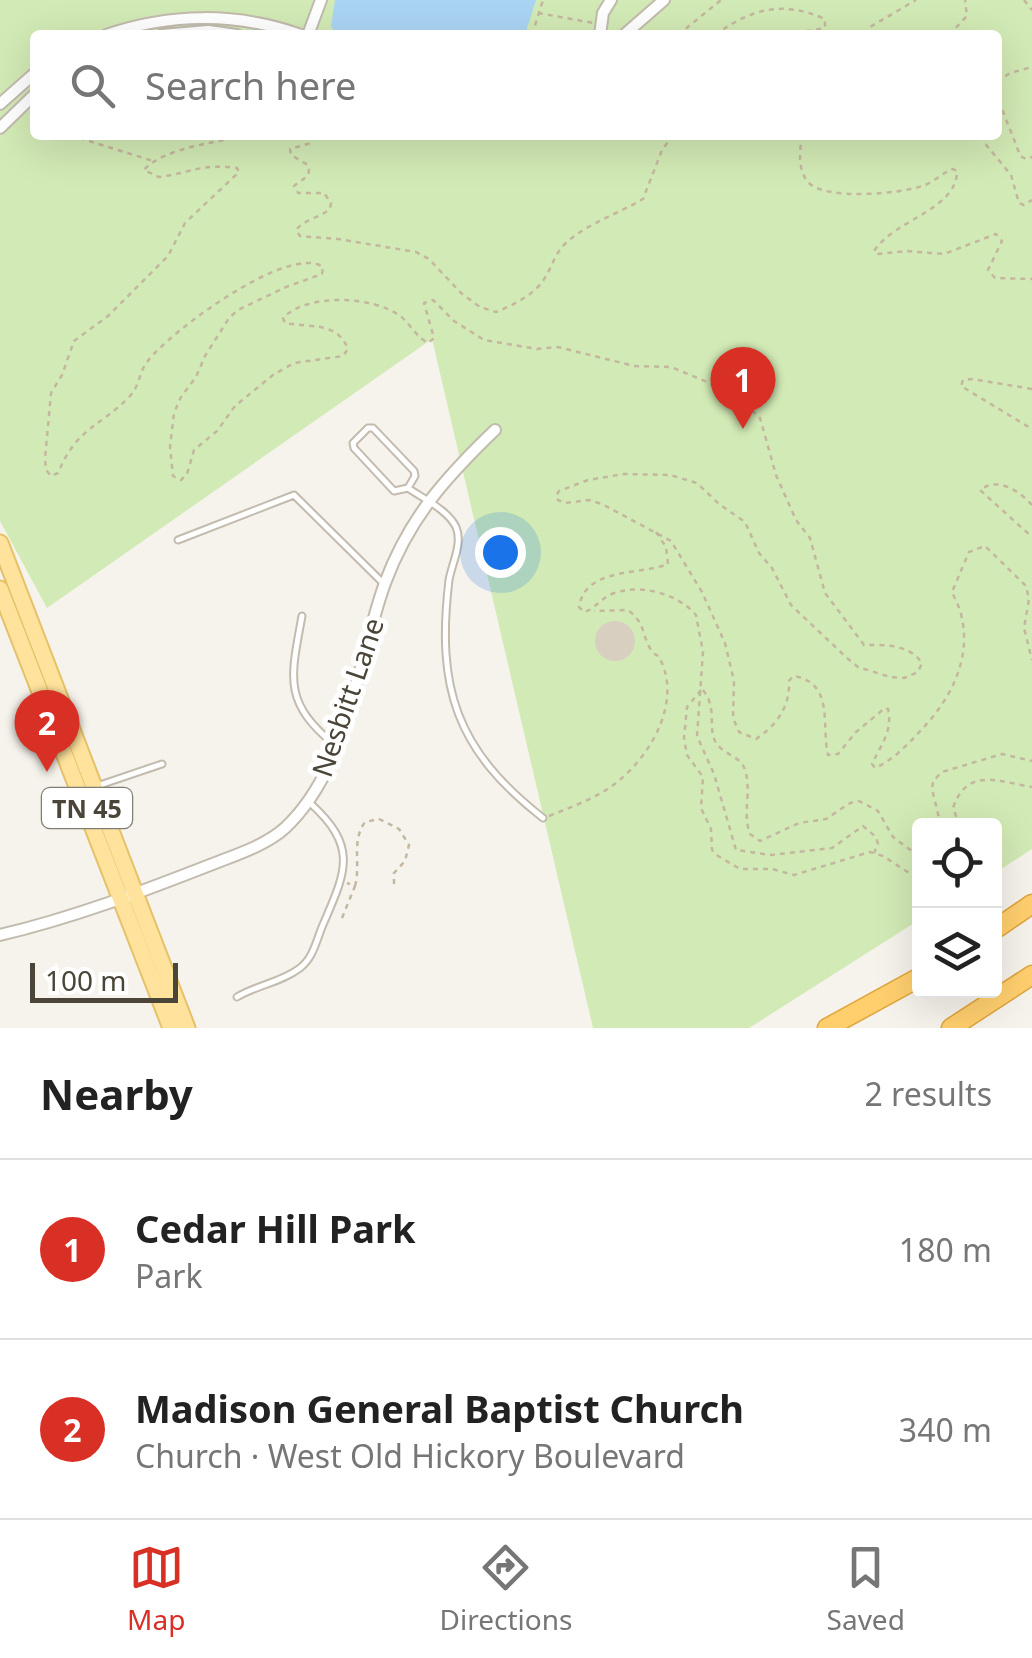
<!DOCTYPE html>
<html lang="en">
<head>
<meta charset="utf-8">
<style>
	body { margin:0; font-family:"Noto Sans",sans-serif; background:#f2f2f2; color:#222 }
	.controls { position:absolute; right:30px; bottom:30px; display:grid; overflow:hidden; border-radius:10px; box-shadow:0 10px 40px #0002 }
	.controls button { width:90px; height:90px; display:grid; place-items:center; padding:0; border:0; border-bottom:2px solid #e0e0e0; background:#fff; color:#222; font:50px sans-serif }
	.scale { position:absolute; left:30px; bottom:25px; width:148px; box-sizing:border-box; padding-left:10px; border:5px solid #4b4439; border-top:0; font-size:28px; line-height:35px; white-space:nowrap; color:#4b4439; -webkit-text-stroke:8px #fff; paint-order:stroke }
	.you { position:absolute; left:500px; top:552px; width:35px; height:35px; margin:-25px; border:8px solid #fff; border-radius:50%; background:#1a73e8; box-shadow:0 0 0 15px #1a73e833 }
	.badge { display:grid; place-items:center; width:65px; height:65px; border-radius:50%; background:#d93025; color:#fff; font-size:32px; font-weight:700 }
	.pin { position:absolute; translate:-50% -82px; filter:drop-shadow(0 2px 5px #0008) }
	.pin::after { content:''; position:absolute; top:52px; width:35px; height:30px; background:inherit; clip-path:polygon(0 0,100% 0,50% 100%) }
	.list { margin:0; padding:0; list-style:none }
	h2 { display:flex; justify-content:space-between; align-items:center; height:130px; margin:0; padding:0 40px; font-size:42px }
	h2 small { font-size:32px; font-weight:400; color:#767676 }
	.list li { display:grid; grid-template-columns:65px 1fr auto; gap:30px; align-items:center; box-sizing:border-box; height:180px; padding:0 40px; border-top:2px solid #e0e0e0 }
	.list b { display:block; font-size:38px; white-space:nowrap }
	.list p { margin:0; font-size:32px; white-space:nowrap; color:#767676 }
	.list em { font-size:32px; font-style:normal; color:#767676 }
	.icon { flex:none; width:55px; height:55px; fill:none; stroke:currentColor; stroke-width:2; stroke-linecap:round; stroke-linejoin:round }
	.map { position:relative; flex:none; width:1032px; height:1028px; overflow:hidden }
	.search { position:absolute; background:#fff; box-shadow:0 10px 40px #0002; left:30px; right:30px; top:30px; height:110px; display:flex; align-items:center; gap:25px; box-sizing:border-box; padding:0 35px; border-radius:10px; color:#767676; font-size:38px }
	.sheet { height:490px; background:#fff }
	nav { display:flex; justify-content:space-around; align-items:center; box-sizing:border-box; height:140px; border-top:2px solid #e0e0e0; background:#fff; font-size:28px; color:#767676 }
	nav a { display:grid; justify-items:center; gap:5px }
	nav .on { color:#d93025 }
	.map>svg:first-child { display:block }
</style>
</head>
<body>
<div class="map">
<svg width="1032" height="1028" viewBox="0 0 1032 1028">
	<rect width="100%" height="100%" fill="#f6f3ec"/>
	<!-- green -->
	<path fill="#d2eab5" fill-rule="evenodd" d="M0,0H1032V849L995,873L994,826H920L919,920L749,1028H593L432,339L47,608L0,521ZM35,35H997V135H35Z"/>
	<!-- water -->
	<path fill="#a9d4f2" d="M335,0H536L525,35H336L331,26Z"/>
	<!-- building -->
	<path fill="#d8cfc1" d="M595 641a20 20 0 1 1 40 0a20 20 0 1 1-40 0Z"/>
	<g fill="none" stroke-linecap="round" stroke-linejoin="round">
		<!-- service casing -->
		<g stroke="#c2bbae" stroke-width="9">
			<path id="service" d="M408,488L394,491L354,448L353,443L368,428H373L414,471L415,476L408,488C422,498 448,510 456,527C463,543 452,563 449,580C436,688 456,750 543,818
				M178,540L294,495L382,582
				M302,616C291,677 282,702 335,745
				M97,786L162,764
				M237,997C257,985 282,982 300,968C313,958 316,942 322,927C345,873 360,848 310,803"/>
		</g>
		<!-- minor casing -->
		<g stroke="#c2bbae" stroke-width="14">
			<path id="minor" d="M106,35C169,13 237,12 301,35
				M162,35L208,31L237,35
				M308,35L321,0
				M600,35L603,13L611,0
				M624,35L664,0
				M0,104L35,73
				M0,128L35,94
				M0,935C72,918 141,892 210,865C235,855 265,846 285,828C350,767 356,663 385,583C409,518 446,477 495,430"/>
		</g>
		<!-- primary casing -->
		<g stroke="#e6c16a" stroke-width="19">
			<path id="primary" d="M0,543L187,1028
				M0,589L171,1028"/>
		</g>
		<!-- motorway casing -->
		<g stroke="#e0a43c" stroke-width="21">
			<path id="motorway" d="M994,930L1032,904
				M827,1028L920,977
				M951,1028L1032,975"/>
		</g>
		<!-- path -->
		<path stroke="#c4b79f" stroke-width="2.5" stroke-dasharray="5 5" stroke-linecap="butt" d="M1024,0L1032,10
			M538,13L594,23
			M532,35L543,0
			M678,35L721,0
			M715,35C751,9 782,0 825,19V27C809,34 790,29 773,35
			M865,35L870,27L916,0
			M949,35L967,16L965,0
			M997,82L1010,73L1032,67
			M997,91C1002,114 1013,134 1020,156L1026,159L1032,157
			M70,135L153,161
			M253,135C225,140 162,148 144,170L159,177C190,173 202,163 237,168L239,172L185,223L168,256L108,316L74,341L62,375L51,393L45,459L46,470L51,476L58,473C77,427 99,428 130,396C140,385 139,372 147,362C168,333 289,243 323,267L322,274L286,287L238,310L229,318L205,356L196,377L181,397L174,413L170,447L173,476L181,480L187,474L194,450L217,431L235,406L273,375L294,363L343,356L348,349C337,321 310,328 285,323L283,318C307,293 371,296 399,315C410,323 415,336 428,343L434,338L424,303L433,300L454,321L484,340L537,349L558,347L634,366L671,367L736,394L760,418L776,475L796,520L810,538L825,593L864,645C885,645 909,644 922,663L918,672L904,678L890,677L858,667L847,658L791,605L772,568L759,553L745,522L719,504L697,483L670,475L624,474L588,480L559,491L556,496L558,500L565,503L589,500L602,504L671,541L702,592L725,643L734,681L733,718L739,732L756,739C777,725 790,707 789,681L793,676C835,682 821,726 828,755L838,754L856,732L885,708L888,709C893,731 881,745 872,764L875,768C895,759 909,743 923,728C952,697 972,657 961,614C959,606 955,599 952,592L969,552L985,546L1026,586L1029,599L1024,628L1032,660
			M314,135L311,143L290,149L291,155L308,165C312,177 302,179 294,186L298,193H324L331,203L330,209C319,218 305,219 296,230L300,236L338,239L416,252L429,259L461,293L480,307L496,312C511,306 532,296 542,282C552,269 554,253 567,242C590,222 618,214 643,199L662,150L673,135
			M802,135C800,150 797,169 808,182C824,201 902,194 925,185C935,181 942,173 953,169L957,171C957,210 895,219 874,251L877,254L906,251L944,254L996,234L1002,241L988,270L995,278L1032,279
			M983,135V141L1011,175L1019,203L1024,205L1032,200
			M1032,389L972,379L963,380L961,386L1032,429
			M1032,505C1019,491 998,476 980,490L1032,537
			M656,532L666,547L668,564C641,575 585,567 579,607L584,612C595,609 600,599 612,594C639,583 677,593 696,615L703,652L697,736L714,774L736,850L771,855L832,848L863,826L876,837L878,844L874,853
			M701,690L687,707L684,738L687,755L703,777L701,808L711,829L712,850L718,856L740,869H772L794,875L870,852L883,856L920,880
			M703,690C718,709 707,727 716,743C724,755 741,756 745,770C752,791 742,813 750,834L760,841L799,823L826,819L850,803L859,801L878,811L893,837L920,857
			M549,816C569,808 588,801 606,790C644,766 683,708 661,661C658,653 656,657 651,650C641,633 646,624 628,610L594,611
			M941,826L932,789L933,781L942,772L1002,754L1032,761
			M960,826L953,808C967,766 1000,782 1032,787
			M355,886C361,864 351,841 365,822L379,819L399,829L409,845L405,861L394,873V886
			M342,918L355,886L347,883"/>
		<!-- service -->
		<use href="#service" stroke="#fff" stroke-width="5"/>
		<!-- minor -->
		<use href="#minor" stroke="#fff" stroke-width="10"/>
		<!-- primary -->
		<use href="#primary" stroke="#ffe39c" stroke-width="15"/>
		<!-- motorway -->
		<use href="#motorway" stroke="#ffcf6e" stroke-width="18"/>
	</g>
	<g text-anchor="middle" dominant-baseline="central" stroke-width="10" stroke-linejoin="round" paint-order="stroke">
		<!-- shield labels -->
		<rect fill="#fff" stroke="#817c74" stroke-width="2.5" x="42" y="788" width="90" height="40" rx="8"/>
		<g font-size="25" font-weight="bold" fill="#4b4439">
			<text x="87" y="808">TN 45</text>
		</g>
		<!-- street labels -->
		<g font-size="28" fill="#4b4439" stroke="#fff">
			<text transform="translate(347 697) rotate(-71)">Nesbitt Lane</text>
		</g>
	</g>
</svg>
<div class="controls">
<button><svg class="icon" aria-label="locate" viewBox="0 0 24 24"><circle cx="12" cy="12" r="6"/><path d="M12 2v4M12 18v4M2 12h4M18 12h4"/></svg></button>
<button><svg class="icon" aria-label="layers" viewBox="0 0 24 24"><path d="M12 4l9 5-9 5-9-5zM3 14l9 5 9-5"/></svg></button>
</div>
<div class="scale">100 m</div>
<div class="you"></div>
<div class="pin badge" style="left:743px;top:429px">1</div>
<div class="pin badge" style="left:47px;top:772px">2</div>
<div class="search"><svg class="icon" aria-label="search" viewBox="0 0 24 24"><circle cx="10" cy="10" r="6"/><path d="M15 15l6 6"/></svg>Search here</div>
</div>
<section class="sheet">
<h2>Nearby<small>2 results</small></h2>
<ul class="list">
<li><span class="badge">1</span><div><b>Cedar Hill Park</b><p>Park</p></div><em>180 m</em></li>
<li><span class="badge">2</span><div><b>Madison General Baptist Church</b><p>Church · West Old Hickory Boulevard</p></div><em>340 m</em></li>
</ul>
</section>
<nav>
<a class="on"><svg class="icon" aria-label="map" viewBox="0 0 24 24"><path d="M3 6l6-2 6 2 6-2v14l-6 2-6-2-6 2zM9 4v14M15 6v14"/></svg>Map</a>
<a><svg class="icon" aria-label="directions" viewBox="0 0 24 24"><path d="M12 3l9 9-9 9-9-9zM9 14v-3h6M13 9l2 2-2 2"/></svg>Directions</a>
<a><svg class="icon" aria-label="saved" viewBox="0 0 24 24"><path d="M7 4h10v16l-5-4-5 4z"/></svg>Saved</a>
</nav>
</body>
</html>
